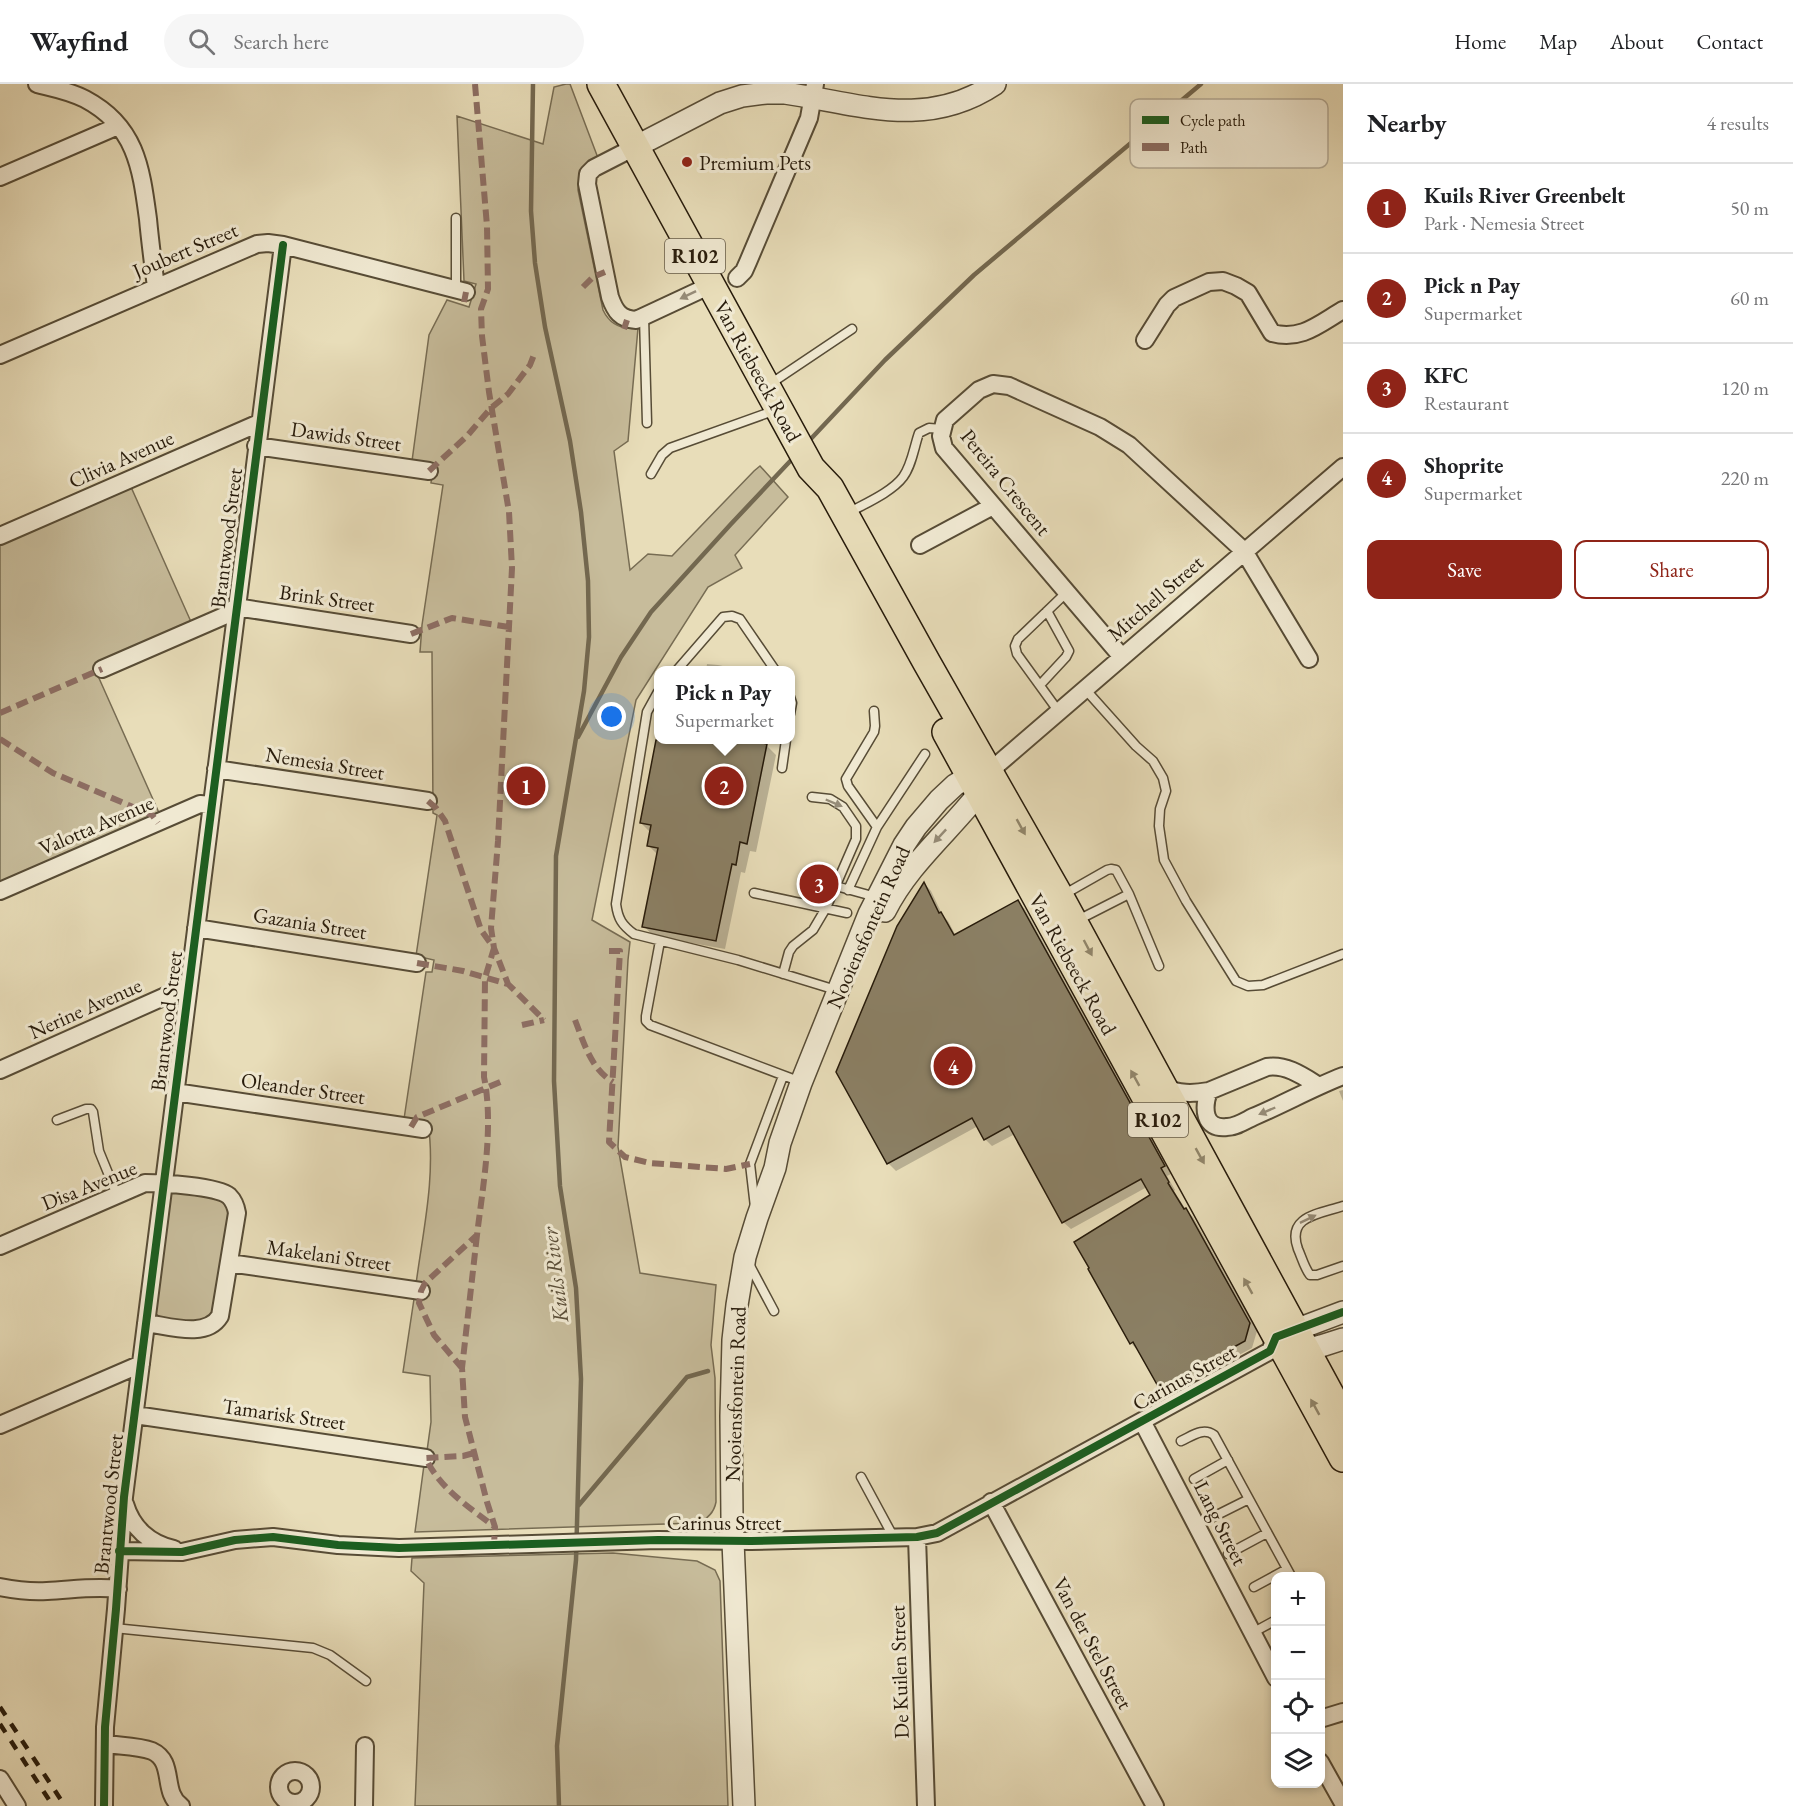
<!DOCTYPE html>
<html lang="en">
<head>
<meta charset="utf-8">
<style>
	body { margin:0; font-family:"EB Garamond",serif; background:#f6f6f6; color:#202124 }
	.controls { position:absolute; right:18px; bottom:18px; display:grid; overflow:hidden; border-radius:12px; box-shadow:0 3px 9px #0003 }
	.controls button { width:54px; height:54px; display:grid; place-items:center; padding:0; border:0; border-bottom:2px solid #e0e0e0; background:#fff; color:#202124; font:30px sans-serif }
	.you { position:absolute; left:612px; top:633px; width:21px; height:21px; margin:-15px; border:4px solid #fff; border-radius:50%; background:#1a73e8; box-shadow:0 0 0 9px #1a73e833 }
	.badge { display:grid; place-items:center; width:39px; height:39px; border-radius:50%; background:#8f2418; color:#fff; font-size:20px; font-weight:700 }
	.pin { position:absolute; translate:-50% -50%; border:3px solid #fff; box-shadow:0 2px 6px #0006 }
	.popup { position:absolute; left:654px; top:582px; width:141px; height:78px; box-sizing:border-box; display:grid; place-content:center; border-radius:12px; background:#fff; filter:drop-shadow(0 2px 4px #0005); font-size:20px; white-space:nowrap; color:#757577 }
	.popup b { font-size:22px; color:#202124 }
	.popup::after { content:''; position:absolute; left:50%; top:100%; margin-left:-12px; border:12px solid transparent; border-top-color:#fff }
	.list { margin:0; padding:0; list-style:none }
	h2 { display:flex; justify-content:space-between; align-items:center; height:78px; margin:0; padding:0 24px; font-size:26px }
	h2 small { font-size:20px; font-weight:400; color:#757577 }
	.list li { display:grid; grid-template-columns:39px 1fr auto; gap:18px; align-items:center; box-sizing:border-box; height:90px; padding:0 24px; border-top:2px solid #e0e0e0 }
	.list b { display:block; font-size:22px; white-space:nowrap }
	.list p { margin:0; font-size:20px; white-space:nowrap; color:#757577 }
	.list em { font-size:20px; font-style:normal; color:#757577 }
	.actions { display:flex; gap:12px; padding:18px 24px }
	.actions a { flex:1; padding:14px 0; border:2px solid #8f2418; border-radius:12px; text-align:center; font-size:21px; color:#8f2418 }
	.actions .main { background:#8f2418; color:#fff }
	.icon { flex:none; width:33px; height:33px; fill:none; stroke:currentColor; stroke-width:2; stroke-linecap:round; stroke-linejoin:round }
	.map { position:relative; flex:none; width:1343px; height:1722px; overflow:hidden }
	header { display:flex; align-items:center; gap:36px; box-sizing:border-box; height:84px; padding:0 30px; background:#fff; border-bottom:2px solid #e0e0e0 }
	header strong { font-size:28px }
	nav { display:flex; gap:33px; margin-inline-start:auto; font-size:21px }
	.search { width:420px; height:54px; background:#f6f6f6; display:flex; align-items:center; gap:15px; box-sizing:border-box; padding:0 21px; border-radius:33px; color:#757577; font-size:22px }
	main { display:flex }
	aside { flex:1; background:#fff }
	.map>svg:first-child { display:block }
</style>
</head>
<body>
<header>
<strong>Wayfind</strong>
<div class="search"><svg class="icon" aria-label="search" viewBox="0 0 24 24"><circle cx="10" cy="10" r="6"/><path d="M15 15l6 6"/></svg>Search here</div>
<nav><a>Home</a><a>Map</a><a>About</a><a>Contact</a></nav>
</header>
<main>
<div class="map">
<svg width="1343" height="1722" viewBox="0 0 1343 1722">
	<rect width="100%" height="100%" fill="#e8ddb9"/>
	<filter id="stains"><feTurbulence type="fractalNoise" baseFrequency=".00333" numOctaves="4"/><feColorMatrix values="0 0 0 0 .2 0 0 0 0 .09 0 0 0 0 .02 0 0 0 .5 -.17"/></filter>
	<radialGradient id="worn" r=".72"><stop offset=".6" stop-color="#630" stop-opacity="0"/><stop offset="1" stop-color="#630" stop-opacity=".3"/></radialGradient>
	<!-- green -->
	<path fill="#c7bc9b" stroke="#776c53" stroke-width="1.5" d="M566,0H570L598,74L580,90L578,106L603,226C610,241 622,246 638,244L628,357L614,367L630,486L648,470L672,472L754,387L760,382L788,413L735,471L742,484L708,503L636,616L592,836L630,858L628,876L618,1063L640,1189L716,1201L711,1261L715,1294L716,1418C714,1429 708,1435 697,1439L415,1448L424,1381L430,1383L433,1368L427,1367L431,1338L430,1292L403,1288L414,1215L422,1216L424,1201L416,1200C423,1147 436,1092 428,1038L404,1035L426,888H432L434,876L416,872L437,731L433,729L432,568H420L422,541L443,401L431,399L433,380L412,377L429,251L447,216L469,223L476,200L464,197L457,32L543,60L554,3Z
		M131,403L192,540L94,583L160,731L0,800V461Z
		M173,1108L216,1114L225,1119L230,1129L212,1232L196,1239L162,1234L156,1230L154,1226L170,1111Z
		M613,1469L697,1477L715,1486L720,1497L728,1722H415L424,1499L411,1487L412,1474Z"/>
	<!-- shadow -->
	<path fill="#0003" d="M707,580L718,581L742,586H706Z
		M658,656H767L766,661L776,671L756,768L750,767L745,789L741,788L725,865L653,852L644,842L658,771L649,762L651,749L641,739Z
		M925,800L931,807L943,832L948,837L956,852L1018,818L1025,825L1171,1090L1167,1092L1175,1106L1174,1107L1186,1126L1193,1133L1257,1247L1252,1264L1167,1310L1160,1303L1138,1267L1131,1259L1152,1112L1147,1103L1071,1145L1063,1138L1015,1050L992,1062L985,1055L978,1042L896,1087L888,1079L838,988Z
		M1343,1006V1017L1339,1007Z"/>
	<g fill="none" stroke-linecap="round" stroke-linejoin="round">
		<!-- stream -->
		<path stroke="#736850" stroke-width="4.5" d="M533,0L531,127L535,179L545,243L570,357L581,428L588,497L589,553L584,607L556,772L554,997L560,1102L576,1204L581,1295L576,1476L557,1662L559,1722
			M807,359L885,276L974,191L1201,0
			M578,653L621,573L651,528L731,440L795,372
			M578,1422L687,1293L708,1287"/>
	</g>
	<!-- building -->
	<path fill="#8b8065" stroke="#271b0b" stroke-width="1.5" d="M656,656H755V657L767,660L747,760L740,758L736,781L732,780L716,857L642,843L658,764L647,762L651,741L640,739Z
		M924,798L939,829L941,828L954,851L1018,816L1165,1082L1161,1084L1169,1098L1168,1099L1184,1125L1186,1124L1250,1239L1245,1257L1159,1304L1133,1258L1130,1260L1088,1185L1089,1184L1074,1158L1150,1111L1141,1095L1062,1139L1009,1042L984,1056L972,1034L887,1080L836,988L897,842Z"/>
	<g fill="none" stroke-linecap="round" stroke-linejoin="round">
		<!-- service casing -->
		<g stroke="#574c36" stroke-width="11">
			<path id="service" d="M456,134V205
				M644,233L647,339
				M770,300L852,245
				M651,390L662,371L670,364L776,326
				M848,429C864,420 892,408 903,393C912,381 914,363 919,349L929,344L942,345
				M677,586L723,533L732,532L740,535L775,586
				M1040,601L1066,573L1069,567L1047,527
				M1085,605L1136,662L1153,677L1163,694L1166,707L1160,725L1159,742L1164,776L1186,817L1236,897L1248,902L1263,901L1343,870
				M658,608L647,628L616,820C618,835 622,841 634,850L738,876L836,906
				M790,613L792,619L790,630
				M874,627L875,642L874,648L846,695L848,702L877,743
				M1059,628L1017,570L1015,562L1018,555L1067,508
				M782,684L786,656
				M836,802L876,813
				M848,806L877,743L925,670
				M754,809L847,829
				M1063,811L1107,786L1111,785L1116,786L1129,810L1159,882
				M1076,837L1129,810
				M660,857L646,932V937L650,941L801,998
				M783,890L789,868L793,862L813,846L826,824L856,755V742L843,723L830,715L812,713
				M57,1036L86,1025H91L93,1028L99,1067L117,1111
				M1343,1122C1319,1130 1286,1132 1298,1165C1302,1174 1304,1183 1310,1191H1317L1343,1182
				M755,1123L750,1080L783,992
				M749,1180L774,1227
				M1181,1357C1192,1352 1203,1343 1214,1351L1291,1492
				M861,1393L894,1454
				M1194,1395L1228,1376
				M1197,1441L1249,1415
				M1228,1470L1267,1449
				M1254,1503L1287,1485
				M114,1544L313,1564L330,1571L366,1597
				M1252,1549L1276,1536"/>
		</g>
		<!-- minor casing -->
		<g stroke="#574c36" stroke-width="20">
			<path id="minor" d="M37,0C53,4 70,7 85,15C136,42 141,83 148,135C150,157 153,180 156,203
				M635,63L594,84L588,90L587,100L610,213C615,227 620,235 636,236L711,201
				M0,93L118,42
				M737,194L744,187L748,178L809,34L815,0
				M1145,256L1167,221L1174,214L1209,198L1223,197L1236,202L1248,209L1272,249C1301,257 1319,240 1343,226
				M0,271L257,160L268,159L283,161L466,208
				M256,362L429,387
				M0,452L259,339
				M920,461L993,422
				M1122,573L944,364L941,352L945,336L979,306L993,300L1009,302L1100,343L1129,361L1244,467L1309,575
				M102,585L224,532L236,523L411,550
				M216,685L428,717
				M992,692L997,681L1343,383
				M0,807L200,720L211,721
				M196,844L417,879
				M0,986L188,902
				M1319,1002C1303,992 1286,980 1267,983L1209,1007C1203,1023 1203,1046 1227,1043C1236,1043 1245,1037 1253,1033C1284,1020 1312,1004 1343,992
				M1163,1003C1179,1010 1192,1010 1209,1007
				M175,1008L423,1045
				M0,1162L145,1099C161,1099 217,1102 229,1112C234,1117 236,1123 237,1129L220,1232C206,1255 169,1242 146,1239
				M229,1179L421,1207
				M135,1331L426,1374
				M1142,1337L1276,1594
				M0,1341L141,1280
				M991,1418L1155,1722
				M125,1420C132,1444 150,1460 174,1465
				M917,1453L926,1722
				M119,1467L182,1468L235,1456L273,1453L338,1461L399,1464L658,1456L751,1457L917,1453L937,1449L1270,1267L1276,1253
				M0,1503C15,1506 31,1508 47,1507C71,1506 94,1502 118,1505
				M1320,1635L1343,1628
				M106,1660C120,1662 139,1662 152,1667C176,1678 161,1708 181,1722
				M1320,1678L1343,1719
				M279 1703a16 16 0 1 1 32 0a16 16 0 1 1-32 0Z
				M0,1695L17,1722
				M104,1722L105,1643L116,1525L124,1413L283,161
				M364,1722L365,1662"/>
		</g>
		<!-- tertiary casing -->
		<g stroke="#574c36" stroke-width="24">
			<path id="tertiary" d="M635,63L720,19L742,12L766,9H785C860,20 926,46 995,0
				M885,827C910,777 954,744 987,699
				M1282,1251L1343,1228
				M1292,1269L1321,1262L1343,1255
				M744,1722L732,1433L731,1332L733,1256L737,1221L745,1173L757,1134L775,1084L780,1059L801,999L869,830L904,761L916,743L939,716L955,701L983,684"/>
		</g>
		<!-- primary casing -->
		<g stroke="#271b0b" stroke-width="30">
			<path id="primary" d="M601,0L811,384L830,404L927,579L1060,813L1343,1334
				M946,648L1343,1374"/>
		</g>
		<!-- service -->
		<use href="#service" stroke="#f0e9d2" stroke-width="8"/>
		<!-- minor -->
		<use href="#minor" stroke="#f0e9d2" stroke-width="16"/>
		<!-- tertiary -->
		<use href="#tertiary" stroke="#f0e9d2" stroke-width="21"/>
		<!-- primary -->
		<use href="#primary" stroke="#e8ddb9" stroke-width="27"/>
		<!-- rail -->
		<path stroke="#271b0b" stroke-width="4.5" stroke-dasharray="10 10" stroke-linecap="butt" d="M0,1623L65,1722
			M0,1640L53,1722"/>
		<!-- quiet -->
		<path stroke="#8d6e63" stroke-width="6" stroke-dasharray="12 6" stroke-linecap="butt" d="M475,0L487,142L488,205L481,225L482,252L489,308L509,428L512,484L498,757L491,844L494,864L508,900
			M583,203L593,193L605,188
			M464,218L466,208
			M624,245L627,236
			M429,387L467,352L491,324L508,310L530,281L535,268
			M411,550L452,534L509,543
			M0,629L102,585
			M0,655L53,689L152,731L158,739
			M428,717L436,724L445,737L481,846L494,864L485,894L484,993C494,1042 483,1101 477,1151L425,1199L421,1207L419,1219L434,1251L462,1284
			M609,867H620L609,1058L625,1073L650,1079L726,1085L750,1080
			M417,879L463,887L508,900L544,936
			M575,936C584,959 591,985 613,998
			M522,941L544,936
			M411,1043L417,1033L505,996
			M477,1151L462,1284L465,1333L487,1418L495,1443L494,1461
			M474,1369L463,1372L426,1374C438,1403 470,1424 495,1443"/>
		<!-- cycleway casing -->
		<g stroke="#f0e9d2" stroke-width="11">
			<path id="cycleway" d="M119,1467L182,1468L235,1456L273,1453L338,1461L399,1464L658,1456L751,1457L917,1453L937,1449L1270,1267L1276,1253L1343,1228
				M104,1722L105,1643L116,1525L124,1413L283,161"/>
		</g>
		<!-- cycleway -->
		<use href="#cycleway" stroke="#1b5e20" stroke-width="8"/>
	</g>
	<!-- one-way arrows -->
	<defs><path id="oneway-solid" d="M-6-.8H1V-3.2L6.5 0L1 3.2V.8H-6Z" transform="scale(1.5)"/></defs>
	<g fill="#968c78">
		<use href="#oneway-solid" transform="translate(688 211) rotate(154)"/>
		<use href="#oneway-solid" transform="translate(834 719) rotate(23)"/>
		<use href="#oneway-solid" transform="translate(940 752) rotate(133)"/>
		<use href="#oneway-solid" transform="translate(1267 1027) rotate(157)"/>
		<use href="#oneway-solid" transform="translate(1308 1135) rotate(-26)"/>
	</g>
	<g fill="#91866b">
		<use href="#oneway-solid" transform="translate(1021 743) rotate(61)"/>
		<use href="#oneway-solid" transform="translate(1088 864) rotate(62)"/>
		<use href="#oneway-solid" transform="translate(1135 994) rotate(-119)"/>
		<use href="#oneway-solid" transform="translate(1200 1072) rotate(61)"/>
		<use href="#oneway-solid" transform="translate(1248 1202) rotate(-119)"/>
		<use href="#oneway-solid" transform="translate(1315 1323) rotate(-119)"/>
	</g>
	<!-- markers -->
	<circle fill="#8f2418" stroke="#f0e9d2" stroke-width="2" cx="687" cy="78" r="6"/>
	<g text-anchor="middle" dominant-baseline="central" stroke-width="6" stroke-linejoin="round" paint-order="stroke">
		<!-- shield labels -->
		<g fill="#f0e9d2" stroke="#635947" stroke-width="1.5">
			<rect x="665" y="155" width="60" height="34" rx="4.5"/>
			<rect x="1128" y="1019" width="60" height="34" rx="4.5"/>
		</g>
		<g font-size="20" font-weight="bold" fill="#271b0b">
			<text x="695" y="172">R102</text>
			<text x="1158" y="1036">R102</text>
		</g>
		<!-- poi labels -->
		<g font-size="21" fill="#271b0b" stroke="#f0e9d2" text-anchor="start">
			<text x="699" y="78">Premium Pets</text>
		</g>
		<!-- street labels -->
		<g font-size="21" fill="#271b0b" stroke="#f0e9d2">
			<text transform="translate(185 166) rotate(-23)">Joubert Street</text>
			<text transform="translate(758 287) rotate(61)">Van Riebeeck Road</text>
			<text transform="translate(346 352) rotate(8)">Dawids Street</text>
			<text transform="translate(121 375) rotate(-24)">Clivia Avenue</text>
			<text transform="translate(1006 398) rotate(51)">Pereira Crescent</text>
			<text transform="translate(226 454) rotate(-83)">Brantwood Street</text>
			<text transform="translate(327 514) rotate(8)">Brink Street</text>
			<text transform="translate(1155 514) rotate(-41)">Mitchell Street</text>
			<text transform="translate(325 679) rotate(9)">Nemesia Street</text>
			<text transform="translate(96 741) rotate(-23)">Valotta Avenue</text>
			<text transform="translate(310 839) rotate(9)">Gazania Street</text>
			<text transform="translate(868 843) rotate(-66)">Nooiensfontein Road</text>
			<text transform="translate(1073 880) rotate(61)">Van Riebeeck Road</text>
			<text transform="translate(85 924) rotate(-24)">Nerine Avenue</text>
			<text transform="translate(166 937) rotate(-83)">Brantwood Street</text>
			<text transform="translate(303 1004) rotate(8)">Oleander Street</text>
			<text transform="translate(89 1101) rotate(-22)">Disa Avenue</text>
			<text transform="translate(329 1171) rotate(8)">Makelani Street</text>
			<text transform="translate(1184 1293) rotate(-29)">Carinus Street</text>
			<text transform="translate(735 1310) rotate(-88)">Nooiensfontein Road</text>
			<text transform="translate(284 1330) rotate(8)">Tamarisk Street</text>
			<text transform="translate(108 1420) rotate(-84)">Brantwood Street</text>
			<text x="724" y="1438">Carinus Street</text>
			<text transform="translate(1221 1439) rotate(63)">Lang Street</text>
			<text transform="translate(1093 1559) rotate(62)">Van der Stel Street</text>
			<text transform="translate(899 1588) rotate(-92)">De Kuilen Street</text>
		</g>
		<!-- water labels -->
		<g font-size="22" font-style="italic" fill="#5a4e39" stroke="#f0e9d2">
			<text transform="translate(555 1191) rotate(-97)">Kuils River</text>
		</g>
	</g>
	<!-- legend -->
	<rect x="1130" y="15" width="198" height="69" rx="9" fill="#f0e9d2" stroke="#b4ab96" stroke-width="1.5"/>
	<rect x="1142" y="32" width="27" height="8" fill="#1b5e20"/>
	<rect x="1142" y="59" width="27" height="8" fill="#8d6e63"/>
	<g font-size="16" fill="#271b0b">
		<text x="1180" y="42">Cycle path</text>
		<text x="1180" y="69">Path</text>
	</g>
	<rect width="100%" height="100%" filter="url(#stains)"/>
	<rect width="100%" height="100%" fill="url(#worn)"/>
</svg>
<div class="controls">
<button>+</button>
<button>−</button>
<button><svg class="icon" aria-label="locate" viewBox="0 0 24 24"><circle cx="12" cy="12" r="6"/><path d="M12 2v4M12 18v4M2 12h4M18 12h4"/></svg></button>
<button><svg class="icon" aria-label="layers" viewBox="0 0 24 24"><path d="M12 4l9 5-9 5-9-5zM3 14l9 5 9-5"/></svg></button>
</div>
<div class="you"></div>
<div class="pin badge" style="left:526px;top:702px">1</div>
<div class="pin badge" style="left:724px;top:702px">2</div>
<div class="popup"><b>Pick n Pay</b>Supermarket</div>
<div class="pin badge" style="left:819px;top:800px">3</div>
<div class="pin badge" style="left:953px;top:982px">4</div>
</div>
<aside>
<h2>Nearby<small>4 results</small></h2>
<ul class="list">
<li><span class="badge">1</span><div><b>Kuils River Greenbelt</b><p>Park · Nemesia Street</p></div><em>50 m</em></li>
<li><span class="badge">2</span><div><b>Pick n Pay</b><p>Supermarket</p></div><em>60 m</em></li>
<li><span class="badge">3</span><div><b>KFC</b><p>Restaurant</p></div><em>120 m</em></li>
<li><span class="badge">4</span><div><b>Shoprite</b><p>Supermarket</p></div><em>220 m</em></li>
</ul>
<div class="actions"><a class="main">Save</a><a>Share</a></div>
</aside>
</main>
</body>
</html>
